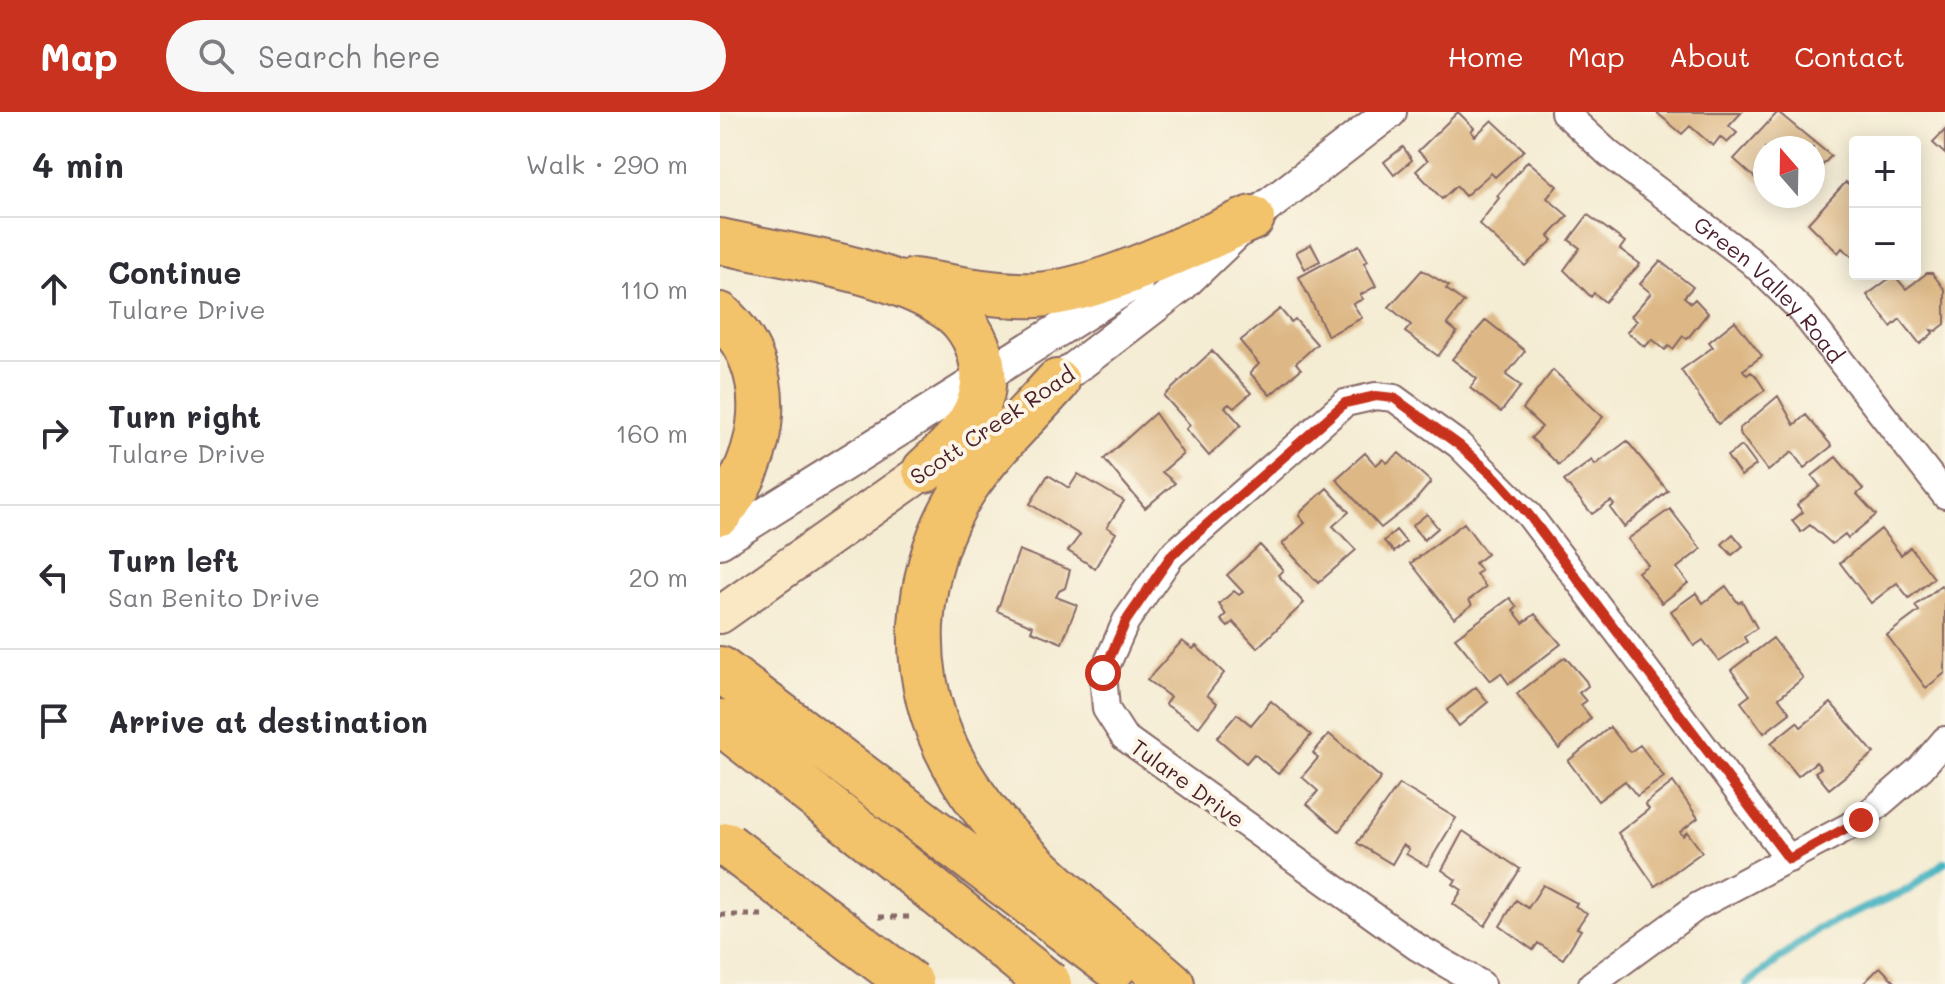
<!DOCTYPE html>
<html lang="en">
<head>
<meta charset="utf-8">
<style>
	body { margin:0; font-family:Mali,sans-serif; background:#f7f7f7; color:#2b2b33 }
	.controls { position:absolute; right:24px; top:24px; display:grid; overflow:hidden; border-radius:8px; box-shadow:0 4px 20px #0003 }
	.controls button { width:72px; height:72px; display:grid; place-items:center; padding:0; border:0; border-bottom:2px solid #e1e1e2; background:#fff; color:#2b2b33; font:40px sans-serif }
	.compass { position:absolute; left:1033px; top:24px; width:72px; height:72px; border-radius:50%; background:#fff; box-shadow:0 4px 20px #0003; rotate:340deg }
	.stop { position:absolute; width:24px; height:24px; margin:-18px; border:6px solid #c8321e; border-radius:50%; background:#fff }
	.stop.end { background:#c8321e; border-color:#fff; box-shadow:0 2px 8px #0008 }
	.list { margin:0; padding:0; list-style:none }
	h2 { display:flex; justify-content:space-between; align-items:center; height:104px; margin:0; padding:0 32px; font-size:34px }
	h2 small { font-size:26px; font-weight:400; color:#7c7c81 }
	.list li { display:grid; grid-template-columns:52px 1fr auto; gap:24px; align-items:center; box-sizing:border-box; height:144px; padding:0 32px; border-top:2px solid #e1e1e2 }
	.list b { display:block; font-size:30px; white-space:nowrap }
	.list p { margin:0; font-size:26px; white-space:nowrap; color:#7c7c81 }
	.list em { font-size:26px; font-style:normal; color:#7c7c81 }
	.icon { flex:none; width:44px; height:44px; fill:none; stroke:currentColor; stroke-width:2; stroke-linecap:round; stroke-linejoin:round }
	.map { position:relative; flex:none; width:1225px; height:872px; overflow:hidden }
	header { display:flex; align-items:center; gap:48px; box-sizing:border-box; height:112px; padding:0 40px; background:#c8321e; color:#fff }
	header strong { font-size:38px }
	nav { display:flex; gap:44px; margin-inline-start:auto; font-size:28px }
	.search { width:560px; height:72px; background:#f7f7f7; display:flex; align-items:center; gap:20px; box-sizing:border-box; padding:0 28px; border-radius:44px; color:#7c7c81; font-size:30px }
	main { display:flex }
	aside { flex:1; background:#fff }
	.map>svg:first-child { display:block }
</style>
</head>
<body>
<header>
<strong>Map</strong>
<div class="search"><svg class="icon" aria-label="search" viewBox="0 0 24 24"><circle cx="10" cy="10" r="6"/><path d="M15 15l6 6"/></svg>Search here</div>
<nav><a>Home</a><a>Map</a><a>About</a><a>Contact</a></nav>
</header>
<main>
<aside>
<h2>4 min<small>Walk · 290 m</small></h2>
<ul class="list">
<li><svg class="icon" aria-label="ahead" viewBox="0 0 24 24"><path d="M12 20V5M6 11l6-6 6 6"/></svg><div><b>Continue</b><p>Tulare Drive</p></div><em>110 m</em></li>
<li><svg class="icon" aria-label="right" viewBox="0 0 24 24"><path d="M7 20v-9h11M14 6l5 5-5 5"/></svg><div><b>Turn right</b><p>Tulare Drive</p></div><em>160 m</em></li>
<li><svg class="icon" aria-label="left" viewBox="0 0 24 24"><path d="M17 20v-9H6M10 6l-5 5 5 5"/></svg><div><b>Turn left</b><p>San Benito Drive</p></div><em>20 m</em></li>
<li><svg class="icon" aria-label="arrive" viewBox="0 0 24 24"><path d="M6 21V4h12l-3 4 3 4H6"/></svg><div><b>Arrive at destination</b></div></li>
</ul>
</aside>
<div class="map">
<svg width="1225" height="872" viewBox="0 0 1225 872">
	<rect width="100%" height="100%" fill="#fcf5e5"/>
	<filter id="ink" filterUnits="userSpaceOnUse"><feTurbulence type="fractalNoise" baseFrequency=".0125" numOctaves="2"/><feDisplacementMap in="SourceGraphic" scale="16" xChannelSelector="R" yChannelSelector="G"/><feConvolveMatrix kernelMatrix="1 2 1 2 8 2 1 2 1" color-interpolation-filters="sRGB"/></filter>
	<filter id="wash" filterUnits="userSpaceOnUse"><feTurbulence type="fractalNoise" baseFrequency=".006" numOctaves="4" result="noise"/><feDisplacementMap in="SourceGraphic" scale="32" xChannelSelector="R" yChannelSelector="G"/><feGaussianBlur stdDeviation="1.8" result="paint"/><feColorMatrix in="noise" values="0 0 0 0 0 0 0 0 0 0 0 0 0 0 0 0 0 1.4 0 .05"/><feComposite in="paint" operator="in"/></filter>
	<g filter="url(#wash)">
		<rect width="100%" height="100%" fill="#f4ecd3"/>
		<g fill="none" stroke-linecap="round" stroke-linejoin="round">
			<!-- stream -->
			<path stroke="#45b2c1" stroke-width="8" d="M1027,872L1099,816L1188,778L1225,750"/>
		</g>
		<g id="blocks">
			<!-- building -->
			<path fill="#ddb886" d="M738,0L754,16L751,19L755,24L772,8L804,38L775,65L771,61L745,84L736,74L722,87L696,59L708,48L698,39Z
				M936,0H1022L1009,14L1017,21L1007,31L1000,25L993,34L970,14L962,22Z
				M1058,0L1111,44L1098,58H1093V36H1045V75L1014,47Z
				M1225,18V42L1213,31Z
				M683,35L692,48L674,63L664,50Z
				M808,49L837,74L827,86L848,104L829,124L833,128L805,154L759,112L779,86L777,84Z
				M1126,70L1135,78V147L1122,136L1118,141L1088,111Z
				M868,103L905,130L900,137L920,152L885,190L874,181L871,185L844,158L860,136L849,128Z
				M591,132L600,149L585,157L576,140Z
				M639,133L648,149L644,151L656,174L640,183L643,187L633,192L642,206L608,224L579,165Z
				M940,149L973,175L964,185L971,191L975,187L988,201L967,227L963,224L953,237L949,234L945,238L932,227L925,235L907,220L917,209L911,204L931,181L920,172Z
				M702,158L729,174L726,177L744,190L727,212L737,220L718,244L685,220L691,213L669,195Z
				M1207,161H1212L1225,178V212L1216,219L1211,218L1213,221L1200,232L1180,207L1171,215L1147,183L1174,163L1186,177Z
				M560,197L571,210L575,207L597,232L576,251L581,257L550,283L530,261L539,252L520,229Z
				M766,208L805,239L786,263L801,274L781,300L750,276L757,267L732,247Z
				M1015,209L1042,244L1023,258L1027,263L1031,260L1035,263L1045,278L998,312L961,258L993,235L989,230Z
				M492,239L531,281L514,296L509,292L505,295L521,313L489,344L466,317L470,313L444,284Z
				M833,258L883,305L839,353L811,326L822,315L803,297Z
				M1058,284L1074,313L1086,303L1112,334L1084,356L1072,340L1048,359L1021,323L1019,317Z
				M435,301L463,342L442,360L455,371L425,396L384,347Z
				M907,329L948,379L904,415L890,396L894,393L891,389L872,402L844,369L872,348L875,353Z
				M1022,334L1036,353L1021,364L1007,344Z
				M645,341L656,353L663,347L667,351L679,341L711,370L693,391L661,416L616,367Z
				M1116,345L1143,377L1137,382L1156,403L1128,426L1125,422L1112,432L1090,413L1081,420L1072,409L1083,400L1077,393L1100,374L1092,364Z
				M358,362L404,389L387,415L396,421L375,456L348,439L360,423L310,392L328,363L349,376Z
				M607,376L629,400L613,414L636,438L598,471L562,432L585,411L579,404L582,399Z
				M950,397L981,437L957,456L968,471L942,491L918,460L928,453L908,427Z
				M707,402L718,416L704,428L692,414Z
				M744,411L767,442L755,451L761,459L756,462L766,475L749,488L752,493L734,506L691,451Z
				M1161,417L1181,443L1190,435L1214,466L1189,486L1177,471L1151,491L1120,451Z
				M676,418L686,430L674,440L664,429Z
				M1013,422L1023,434L1012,443L1002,432Z
				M540,433L563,458L558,463L584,491L537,536L513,510L508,515L501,508L506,503L499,492L514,479L519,483L523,480L507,463Z
				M299,438L350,458L345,476L339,479L336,485L357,493L342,531L311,519L313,514L277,499Z
				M1006,474L1018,491L1022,489L1037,516L1024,525L1027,530L999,549L983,528L974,534L951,499L976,481L983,491Z
				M1221,474L1225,479V561L1206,576L1167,523L1199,499L1195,494Z
				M790,486L797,495L793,498L803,511L815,502L841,532L789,572L781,561L770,569L735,526Z
				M1053,526L1083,566L1059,586L1070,601L1044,621L1021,590L1030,583L1011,558Z
				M462,529L473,537L476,534L504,561L487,583L497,591L479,615L445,592L450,585L427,568Z
				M845,545L866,569L868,574L859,581L866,589L861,593L871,606L839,637L797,582Z
				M756,575L768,590L739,614L727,598Z
				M551,589L591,623L558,662L534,642L526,651L497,626L517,602L531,613Z
				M1111,591L1154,641L1109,677L1095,660L1101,656L1096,650L1078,664L1051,631L1077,610L1081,615Z
				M890,615L910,640L920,633L944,665L917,684L905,669L878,689L848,649Z
				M609,622L661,666L619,719L587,692L598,679L582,665L598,646L593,641Z
				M953,670L978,706L960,720L963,724L967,720L982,740L935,774L898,721L929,697L925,692Z
				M679,672L736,706L707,754L686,742L689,737L683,733L672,752L637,731Z
				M743,719L800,757L765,814L733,792L742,778L733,772L736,768L722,758Z
				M823,773L857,791L855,794L867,801L857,816L861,818L843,847L818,831L813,838L780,814L796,788L808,796Z
				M1160,855L1177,872H1143Z"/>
		</g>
	</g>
	<g filter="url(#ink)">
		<use href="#blocks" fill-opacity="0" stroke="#866766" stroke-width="2"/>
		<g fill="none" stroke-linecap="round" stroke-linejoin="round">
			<!-- minor casing -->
			<g stroke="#866766" stroke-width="30">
				<g id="minor">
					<path id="s1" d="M844,0L889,42L1031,149L1081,198L1225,383"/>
					<path d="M761,872L697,835L404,625L386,597L383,561L406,509L451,444L625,291L656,284L674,286L739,333L809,403L1069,747"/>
					<path d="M872,872L978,794L1141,708L1201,656L1225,628"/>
				</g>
			</g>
			<!-- tertiary casing -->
			<g stroke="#866766" stroke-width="36">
				<path id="tertiary" d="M321,282L461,174L532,106L670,0
					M0,430L417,169"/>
			</g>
			<!-- secondary casing -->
			<g stroke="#866766" stroke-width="40">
				<path id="secondary" d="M0,503L205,358"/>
			</g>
			<!-- motorway casing -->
			<g stroke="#866766" stroke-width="48">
				<path id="motorway" d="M0,129C69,145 162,155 223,193C244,205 258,227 262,251C271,298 237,329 205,358
					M194,169C234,175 276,185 317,183C383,178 470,132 532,106
					M0,203C60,257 47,344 0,401
					M337,270C306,305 271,337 245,376C218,417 204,464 201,513C194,681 339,773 452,872
					M0,557L394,855
					M0,610L162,737"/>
			</g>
			<!-- path -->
			<path stroke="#866766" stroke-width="5" stroke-dasharray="6 6" stroke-linecap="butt" d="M0,803H45
				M159,805H193"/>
			<!-- minor -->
			<use href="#minor" stroke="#fff" stroke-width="26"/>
			<!-- tertiary -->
			<use href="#tertiary" stroke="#fff" stroke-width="32"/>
			<!-- secondary -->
			<use href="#secondary" stroke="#fae7c3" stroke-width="36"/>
			<!-- motorway -->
			<use href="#motorway" stroke="#f2c36a" stroke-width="44"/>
			<!-- motorway-bridge casing -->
			<g stroke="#866766" stroke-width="48" stroke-linecap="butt">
				<path id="motorway-bridge" d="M7,733L191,872
					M162,737L329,872"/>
			</g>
			<!-- motorway-bridge -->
			<use href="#motorway-bridge" stroke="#f2c36a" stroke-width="44"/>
		</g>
	</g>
	<g fill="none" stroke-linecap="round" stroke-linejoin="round" filter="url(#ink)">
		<!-- route -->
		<path stroke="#c8321e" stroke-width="10" d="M383,561L406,509L451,444L625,291L656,284L674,286L739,333L776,366L809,403L1069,747L1141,708"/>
	</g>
	<g text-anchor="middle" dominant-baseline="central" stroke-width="8" stroke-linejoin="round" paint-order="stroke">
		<!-- street labels -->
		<g font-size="22" fill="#4a1f2b" stroke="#fcf5e5">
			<text stroke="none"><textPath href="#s1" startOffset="272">Green Valley Road</textPath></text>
			<text transform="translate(272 313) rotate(-34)">Scott Creek Road</text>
			<text transform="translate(468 671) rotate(36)">Tulare Drive</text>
		</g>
	</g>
</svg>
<div class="controls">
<button>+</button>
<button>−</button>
</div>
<svg class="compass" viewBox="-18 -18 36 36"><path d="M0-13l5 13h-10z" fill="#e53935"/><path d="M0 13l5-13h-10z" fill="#7c7c81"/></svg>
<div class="stop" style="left:383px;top:561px"></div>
<div class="stop end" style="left:1141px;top:708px"></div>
</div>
</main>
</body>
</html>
